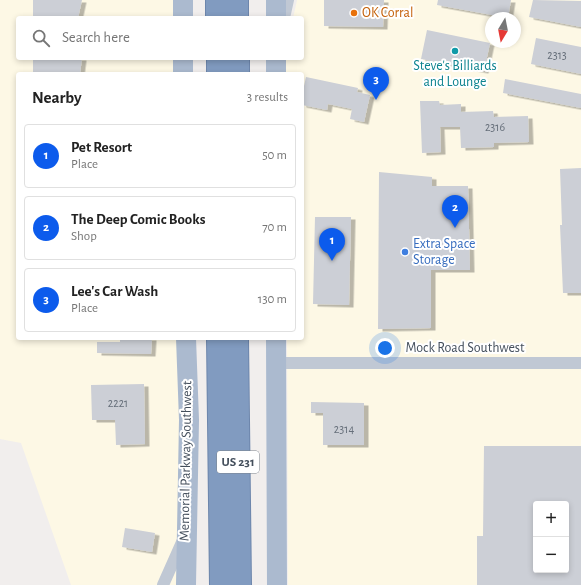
<!DOCTYPE html>
<html lang="en">
<head>
<meta charset="utf-8">
<style>
	body { margin:0; font-family:"Alegreya Sans",sans-serif; background:#f2f2f2; color:#222 }
	.controls { position:absolute; right:12px; bottom:12px; display:grid; overflow:hidden; border-radius:4px; box-shadow:0 2px 6px #0003 }
	.controls button { width:36px; height:36px; display:grid; place-items:center; padding:0; border:0; border-bottom:1px solid #e0e0e0; background:#fff; color:#222; font:20px sans-serif }
	.compass { position:absolute; left:485px; top:12px; width:36px; height:36px; border-radius:50%; background:#fff; box-shadow:0 2px 6px #0003; rotate:190deg }
	.you { position:absolute; left:385px; top:348px; width:14px; height:14px; margin:-10px; border:3px solid #fff; border-radius:50%; background:#1a73e8; box-shadow:0 0 0 6px #1a73e833 }
	.badge { display:grid; place-items:center; width:26px; height:26px; border-radius:50%; background:#0c5bec; color:#fff; font-size:13px; font-weight:700 }
	.pin { position:absolute; translate:-50% -33px; filter:drop-shadow(0 1px 2px #0008) }
	.pin::after { content:''; position:absolute; top:21px; width:14px; height:12px; background:inherit; clip-path:polygon(0 0,100% 0,50% 100%) }
	.list { margin:0; padding:0; list-style:none }
	h2 { display:flex; justify-content:space-between; align-items:center; height:52px; margin:0; padding:0 16px; font-size:17px }
	h2 small { font-size:13px; font-weight:400; color:#767676 }
	.list li { display:grid; grid-template-columns:26px 1fr auto; gap:12px; align-items:center; box-sizing:border-box; height:64px; margin:0 8px 8px; padding:0 8px; border:1px solid #e0e0e0; border-radius:4px }
	.list b { display:block; font-size:15px; white-space:nowrap }
	.list p { margin:0; font-size:13px; white-space:nowrap; color:#767676 }
	.list em { font-size:13px; font-style:normal; color:#767676 }
	.icon { flex:none; width:22px; height:22px; fill:none; stroke:currentColor; stroke-width:2; stroke-linecap:round; stroke-linejoin:round }
	.map { position:relative; flex:none; width:581px; height:585px; overflow:hidden }
	.search { position:absolute; background:#fff; box-shadow:0 2px 6px #0003; left:16px; top:16px; width:288px; height:44px; display:flex; align-items:center; gap:10px; box-sizing:border-box; padding:0 14px; border-radius:4px; color:#767676; font-size:15px }
	.panel { position:absolute; background:#fff; box-shadow:0 2px 6px #0003; left:16px; top:72px; width:288px; height:268px; border-radius:4px }
	.map>svg:first-child { display:block }
</style>
</head>
<body>
<div class="map">
<svg width="581" height="585" viewBox="0 0 581 585">
	<defs>
		<filter id="shadow"><feDropShadow dx="4.5" dy="2.5" stdDeviation="0" flood-color="#0004"/></filter>
	</defs>
	<rect width="100%" height="100%" fill="#f1eeed"/>
	<!-- commercial -->
	<path fill="#fdf8e5" fill-rule="evenodd" d="M0,0H176V18H18V58H177V74H18V338H180L181,418L177,585H71L21,443L0,439Z
		M297,0H581V585H288L287,338H302V74H284V58H302V18H293ZM491,18H515V42H491ZM536,504H566V570H536Z"/>
	<!-- building -->
	<path fill="#cccfd6" fill-rule="evenodd" filter="url(#shadow)" d="M33,0H82L78,18H33Z
		M324,0H384L383,27L324,26Z
		M438,0H511L508,18L437,5Z
		M533,0L581,1V27L529,17Z
		M427,30L490,43L484,71L421,59Z
		M536,38L581,47V74L531,64Z
		M33,58H82L80,74H33Z
		M306,77L358,88L357,92L370,95L364,122L350,119L352,109L328,104L327,110L302,105V95Z
		M505,79L581,94V108L503,93Z
		M420,101H439L440,105L461,104V112L493,111L494,117L528,116L529,142L494,143V147L461,148L460,127H440L441,152L422,153Z
		M581,168V293H563L560,225H562L560,169Z
		M379,172L432,177V186H468L470,270H431V328L378,329Z
		M315,217H351L349,305L313,304Z
		M120,338H152L151,354L97,353V342H120Z
		M144,384L145,444L116,445L115,420H92L91,385Z
		M311,402L364,403V445H323V413H311Z
		M484,446H581V585H477V536H483ZM536,504H566V570H536Z
		M125,528L155,533L152,552L122,547Z"/>
	<g fill="none" stroke-linecap="round" stroke-linejoin="round">
		<!-- motorway casing -->
		<g stroke="#6d86ac" stroke-width="24">
			<path id="motorway" d="M217,0V18
				M237,0V18
				M218,58V74
				M238,58V74
				M218,338L221,585
				M237,338L240,585"/>
		</g>
		<!-- minor -->
		<path stroke="#c0c8d4" stroke-width="12" d="M284,18L288,0
			M276,363H581
			M163,585L183,540"/>
		<!-- primary -->
		<path stroke="#abbacf" stroke-width="20" d="M183,0V18
			M276,0V18
			M183,58V74
			M276,74V58
			M276,338L277,585
			M186,585L189,420L186,338"/>
		<!-- motorway -->
		<use href="#motorway" stroke="#819bc0" stroke-width="22"/>
	</g>
	<!-- markers -->
	<circle fill="#e8710a" stroke="#fff" stroke-width="1.5" cx="354" cy="13" r="4"/>
	<circle fill="#0f9aa8" stroke="#fff" stroke-width="1.5" cx="455" cy="51" r="4"/>
	<circle fill="#3f7fe0" stroke="#fff" stroke-width="1.5" cx="405" cy="252" r="4"/>
	<g text-anchor="middle" dominant-baseline="central" stroke-width="4" stroke-linejoin="round" paint-order="stroke">
		<!-- number labels -->
		<g font-size="12" fill="#666f7a">
			<text x="557" y="55">2313</text>
			<text x="495" y="127">2316</text>
			<text x="118" y="403">2221</text>
			<text x="344" y="429">2314</text>
		</g>
		<!-- shield labels -->
		<rect fill="#fff" stroke="#7c848d" stroke-width="1" x="217" y="451" width="42" height="22" rx="3"/>
		<g font-size="13" font-weight="bold" fill="#444f5c">
			<text x="238" y="462">US 231</text>
		</g>
		<!-- food labels -->
		<g font-size="14" fill="#c56008" stroke="#fff" text-anchor="start">
			<text x="362" y="13">OK Corral</text>
		</g>
		<!-- culture labels -->
		<g font-size="14" fill="#0d838f" stroke="#fff">
			<text x="455" y="66">Steve's Billiards<tspan x="455" dy="16">and Lounge</tspan></text>
		</g>
		<!-- shop labels -->
		<g font-size="14" fill="#366cbe" stroke="#fff" text-anchor="start">
			<text x="413" y="244">Extra Space<tspan x="413" dy="16">Storage</tspan></text>
		</g>
		<!-- street labels -->
		<g font-size="14" fill="#444f5c" stroke="#fff">
			<text x="465" y="348">Mock Road Southwest</text>
			<text transform="translate(186 461) rotate(-89)">Memorial Parkway Southwest</text>
		</g>
	</g>
</svg>
<div class="controls">
<button>+</button>
<button>−</button>
</div>
<svg class="compass" viewBox="-18 -18 36 36"><path d="M0-13l5 13h-10z" fill="#e53935"/><path d="M0 13l5-13h-10z" fill="#767676"/></svg>
<div class="you"></div>
<div class="pin badge" style="left:332px;top:261px">1</div>
<div class="pin badge" style="left:455px;top:228px">2</div>
<div class="pin badge" style="left:376px;top:100px">3</div>
<div class="search"><svg class="icon" aria-label="search" viewBox="0 0 24 24"><circle cx="10" cy="10" r="6"/><path d="M15 15l6 6"/></svg>Search here</div>
<section class="panel">
<h2>Nearby<small>3 results</small></h2>
<ul class="list">
<li><span class="badge">1</span><div><b>Pet Resort</b><p>Place</p></div><em>50 m</em></li>
<li><span class="badge">2</span><div><b>The Deep Comic Books</b><p>Shop</p></div><em>70 m</em></li>
<li><span class="badge">3</span><div><b>Lee's Car Wash</b><p>Place</p></div><em>130 m</em></li>
</ul>
</section>
</div>
</body>
</html>
